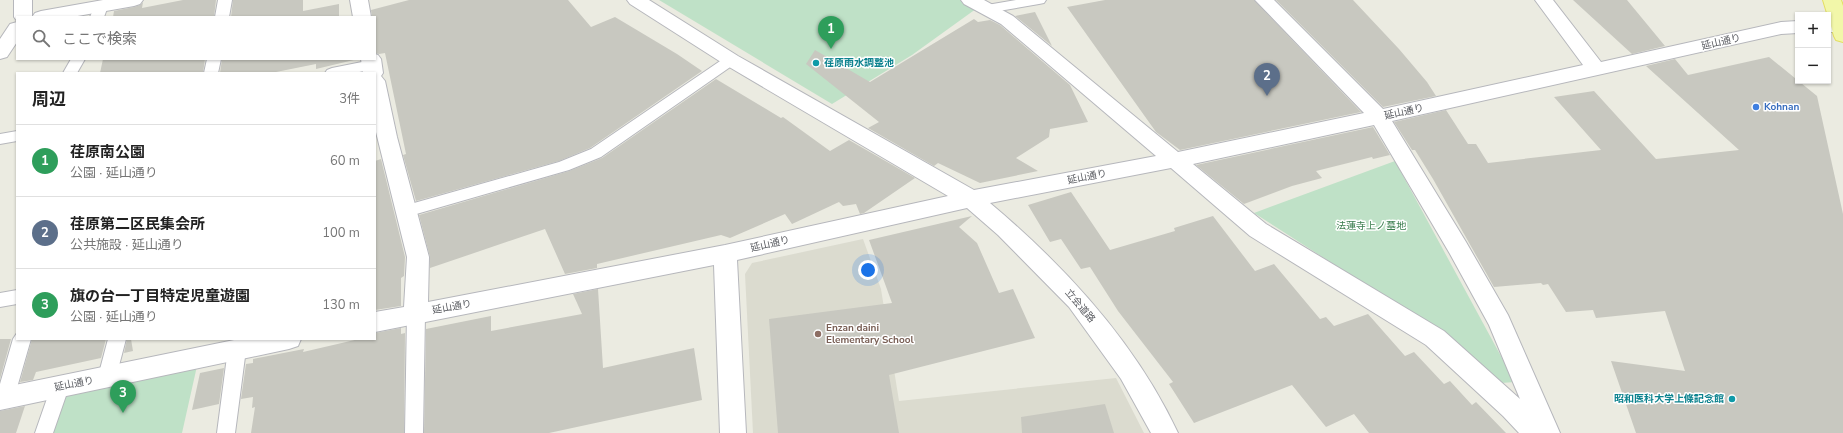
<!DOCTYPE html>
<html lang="ja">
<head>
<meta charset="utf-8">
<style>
	body { margin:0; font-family:"Nunito Sans","Noto Sans JP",sans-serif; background:#f2f2f2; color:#222 }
	.controls { position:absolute; right:12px; top:12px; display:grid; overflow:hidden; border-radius:0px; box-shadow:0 1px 3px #0004 }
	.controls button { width:36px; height:36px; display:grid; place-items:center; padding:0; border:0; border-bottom:1px solid #e0e0e0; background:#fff; color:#222; font:20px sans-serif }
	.you { position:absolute; left:868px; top:270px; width:14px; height:14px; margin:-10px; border:3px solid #fff; border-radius:50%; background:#1a73e8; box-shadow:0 0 0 6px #1a73e833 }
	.badge { display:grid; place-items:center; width:26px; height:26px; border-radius:50%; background:#d93025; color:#fff; font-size:13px; font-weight:700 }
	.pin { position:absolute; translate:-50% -33px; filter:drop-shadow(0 1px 2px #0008) }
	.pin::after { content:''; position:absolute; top:21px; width:14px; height:12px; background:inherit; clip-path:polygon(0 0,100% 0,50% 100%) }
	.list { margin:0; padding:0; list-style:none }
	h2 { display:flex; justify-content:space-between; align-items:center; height:52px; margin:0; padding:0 16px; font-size:17px }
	h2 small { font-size:13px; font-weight:400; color:#767676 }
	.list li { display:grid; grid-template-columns:26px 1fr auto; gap:12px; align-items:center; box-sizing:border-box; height:72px; padding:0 16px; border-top:1px solid #e0e0e0 }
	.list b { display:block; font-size:15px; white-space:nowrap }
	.list p { margin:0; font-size:13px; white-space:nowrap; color:#767676 }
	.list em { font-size:13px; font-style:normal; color:#767676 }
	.icon { flex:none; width:22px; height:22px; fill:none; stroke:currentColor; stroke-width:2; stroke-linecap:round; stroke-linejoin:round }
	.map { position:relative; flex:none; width:1843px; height:433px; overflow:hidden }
	.search { position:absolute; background:#fff; box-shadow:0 1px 3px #0004; left:16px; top:16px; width:360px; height:44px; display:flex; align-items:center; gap:10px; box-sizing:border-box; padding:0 14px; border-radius:0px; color:#767676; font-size:15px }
	.panel { position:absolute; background:#fff; box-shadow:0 1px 3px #0004; left:16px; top:72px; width:360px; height:268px; border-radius:0px }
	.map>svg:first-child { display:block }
</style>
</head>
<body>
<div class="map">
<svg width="1843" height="433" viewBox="0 0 1843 433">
	<rect width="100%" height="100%" fill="#ebebe1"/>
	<!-- education -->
	<path fill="#dbdbcf" d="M863,239L881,289L899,401L1116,378L1144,433H753L745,274L752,263Z"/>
	<!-- green -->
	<path fill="#bfe1c7" d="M659,0H970L980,6L912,55L832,104Z
		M1395,161L1515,382L1501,383L1439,332L1254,213Z
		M197,366L182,433H53L66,394Z"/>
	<!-- building -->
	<path fill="#c8c8c0" d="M183,0H216L214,17H113L114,11L134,7L140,5L143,2L142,8Z
		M233,0H303V11L339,4V17H231Z
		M409,0H568L591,27L615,17L677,54L702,71L590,148L559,161L416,201L403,155L406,154L385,53L379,54L375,53V17H372L371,10Z
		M1105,0H1254L1361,112L1180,150L1156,132L1067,7Z
		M1276,0H1353L1399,49L1427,82L1436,96L1383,107Z
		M1573,0H1627L1665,46L1632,54Z
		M1035,12L1052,46L1015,16Z
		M974,19L978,22L990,20L1000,25L1070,85L1088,122L1050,129L1049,137L1016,158L1038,171L980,183L938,163L934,166L868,128L879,122L806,64L815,50L870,82Z
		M1769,57L1817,96L1843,214V433H1636L1611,361L1685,371L1665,311L1596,318L1593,310L1566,312L1548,284L1543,285L1541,283L1494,287L1433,179L1415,150H1412L1394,122L1446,110L1468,144H1476L1488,163L1601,150L1554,97L1594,91L1656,159L1739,150L1646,66L1675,59L1688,75Z
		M103,59H205L203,73H100Z
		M222,59H358L316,69V64L271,73H220Z
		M716,79L781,118L783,117L830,151L849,140L915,178L864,213L860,214L856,204L843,206L839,202L792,224L785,214L730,238L721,235L597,264V268L565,274L545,229L430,268V257L419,215L569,171L602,158Z
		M1373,127L1390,155L1373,159L1372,157L1316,171L1322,178L1292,186L1244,204L1196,165Z
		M381,159L405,257L404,276L401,278V306L375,310V161Z
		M1071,192L1110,250L1175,231L1174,228L1213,216L1255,271L1274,264L1320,319L1326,317L1334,326L1368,314L1405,356L1414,352L1444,384L1450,381L1472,405L1476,402L1506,433H1369L1354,414L1326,427L1292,385L1194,423L1169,384L1173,382L1118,311L1090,267L1081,269L1061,239L1050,242L1028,205Z
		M972,216L959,227L977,243L999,293L1013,289L1035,338L889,375L899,433H778L769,319L892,303L869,240Z
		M598,289L603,368L694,348L702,400L549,433H424L426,329L491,316V331L582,314L573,294Z
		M401,328V334L405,333L404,433H251L255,407L252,408L253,397L241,399L246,364L253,363V359L304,349L303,352L359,339H375V333Z
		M0,339H11L0,379Z
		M32,339H106L101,358L36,372L33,380L20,382Z
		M127,339H131L133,351L124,353Z
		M224,368L219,404L192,410L200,373Z
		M1105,404L1114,433H1022L1021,417Z
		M25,406L16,433H0V411Z"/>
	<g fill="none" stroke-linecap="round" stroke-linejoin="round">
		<!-- lane casing -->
		<g stroke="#b6b7bc" stroke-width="2">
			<path id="lane" d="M218,0H232L229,17H215Z
				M1016,0H1046L1044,3L1039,4L987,13L982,12L980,9L982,6L987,5Z
				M101,2L106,3L108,6L104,17H90L96,3Z
				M731,55L736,57L738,60L736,63L601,157L569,170L406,217L400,215L398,211L400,207L559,162L591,149L726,57Z
				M71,59H85L77,73H63Z
				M207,59H221L218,73H204Z
				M372,60L377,62L379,65L377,68L355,73H325L327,70L332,68Z
				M17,131V141L0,144V134Z
				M17,290V304L0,307V293Z
				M416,307L422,309L425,314L423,433H405L407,314L410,309Z
				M17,333V339H31L14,398L12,404L5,406L0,404V384L13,339Z
				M108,339H126L116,377L113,383L107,385L101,383L98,377Z
				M237,342L243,344L246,349L235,433H217L228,349L231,344Z
				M60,379L66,381L69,387L53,433H35L51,387L54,381Z"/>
		</g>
		<!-- street casing -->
		<g stroke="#b6b7bc" stroke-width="2">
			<path id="street" d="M14,0H32V17L35,13L41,11L103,0H143L140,4L134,6L72,17H17V21L14,17Z
				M350,0H368L371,17H353Z
				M627,0H649L738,56L974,190L1156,156L1001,24L964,4L961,0H984L1013,16L1178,152L1364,113L1255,0H1274L1383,109L1583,65L1535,0H1553L1601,62L1781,22L1798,21V33L1781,34L1392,121L1466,242L1508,315L1560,433H1519L1503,416L1426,345L1250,236L1171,168L990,203C1066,267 1136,343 1178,433H1151L1121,379L1069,307L998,235L967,208L737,260L746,433H720L714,265L375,332V312L404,307L407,257L375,128V73H363L361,59H375V54L378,55L381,59L383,73L381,76L385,81L397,137L429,257L428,302L725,245L948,196L724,64L630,4ZM1374,125L1450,254L1489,325L1520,399L1444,331L1266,224L1193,164Z
				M1828,20H1843V32H1828Z
				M17,22V42L7,57L0,59V39L10,24Z
				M239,339H301L298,346L289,349L0,410V388Z"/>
		</g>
		<!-- primary casing -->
		<g stroke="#e4de60" stroke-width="2">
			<path id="primary" d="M1823,0H1841L1843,6V42L1836,40L1834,36Z"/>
		</g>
		<!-- lane -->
		<use href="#lane" fill="#fff" fill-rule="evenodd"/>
		<!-- street -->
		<use href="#street" fill="#fff" fill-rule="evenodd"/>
		<!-- primary -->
		<use href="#primary" fill="#f2f7a9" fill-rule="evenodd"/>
	</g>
	<!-- markers -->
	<g fill="#0f9aa8" stroke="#fff" stroke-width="1.5">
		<circle cx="816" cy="63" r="4"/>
		<circle cx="1732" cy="399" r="4"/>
	</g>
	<circle fill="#3f7fe0" stroke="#fff" stroke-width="1.5" cx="1756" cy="107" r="4"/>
	<circle fill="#8d6e63" stroke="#fff" stroke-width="1.5" cx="818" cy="334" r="4"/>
	<g text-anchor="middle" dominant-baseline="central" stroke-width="3" stroke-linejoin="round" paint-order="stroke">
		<!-- street labels -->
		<g font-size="10" fill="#595b60" stroke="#fff">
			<text transform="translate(1721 42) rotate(-13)">延山通り</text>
			<text transform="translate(1404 112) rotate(-12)">延山通り</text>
			<text transform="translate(1087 177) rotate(-11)">延山通り</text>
			<text transform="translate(770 244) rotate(-13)">延山通り</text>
			<text transform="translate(1080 306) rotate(50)">立会道路</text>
			<text transform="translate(452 307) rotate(-10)">延山通り</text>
			<text transform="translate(74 384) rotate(-11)">延山通り</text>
		</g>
		<!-- culture labels -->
		<g font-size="10" font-weight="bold" fill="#0d838f" stroke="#fff" text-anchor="start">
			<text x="824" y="63">荏原雨水調整池</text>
			<text x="1724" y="399" text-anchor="end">昭和医科大学上條記念館</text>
		</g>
		<!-- shop labels -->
		<g font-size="10" font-weight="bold" fill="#366cbe" stroke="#fff" text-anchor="start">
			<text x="1764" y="107">Kohnan</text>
		</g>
		<!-- park labels -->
		<g font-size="10" fill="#3b7e4e" stroke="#fff">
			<text x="1371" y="226">法蓮寺上ノ墓地</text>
		</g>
		<!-- education labels -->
		<g font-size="10" font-weight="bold" fill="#785e54" stroke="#fff" text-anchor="start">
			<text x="826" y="328">Enzan daini<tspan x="826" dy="12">Elementary School</tspan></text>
		</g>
	</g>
</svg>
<div class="controls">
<button>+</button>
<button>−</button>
</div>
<div class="you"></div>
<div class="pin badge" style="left:831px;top:49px;background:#2e9e5b">1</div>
<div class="pin badge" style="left:1267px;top:96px;background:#5c6f8a">2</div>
<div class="pin badge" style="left:123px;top:413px;background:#2e9e5b">3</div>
<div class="search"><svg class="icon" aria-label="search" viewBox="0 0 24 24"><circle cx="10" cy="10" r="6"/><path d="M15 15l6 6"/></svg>ここで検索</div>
<section class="panel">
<h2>周辺<small>3件</small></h2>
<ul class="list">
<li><span class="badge" style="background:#2e9e5b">1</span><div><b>荏原南公園</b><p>公園 · 延山通り</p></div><em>60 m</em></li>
<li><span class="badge" style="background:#5c6f8a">2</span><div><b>荏原第二区民集会所</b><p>公共施設 · 延山通り</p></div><em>100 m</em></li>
<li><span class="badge" style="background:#2e9e5b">3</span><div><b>旗の台一丁目特定児童遊園</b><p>公園 · 延山通り</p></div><em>130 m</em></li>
</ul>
</section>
</div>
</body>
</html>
